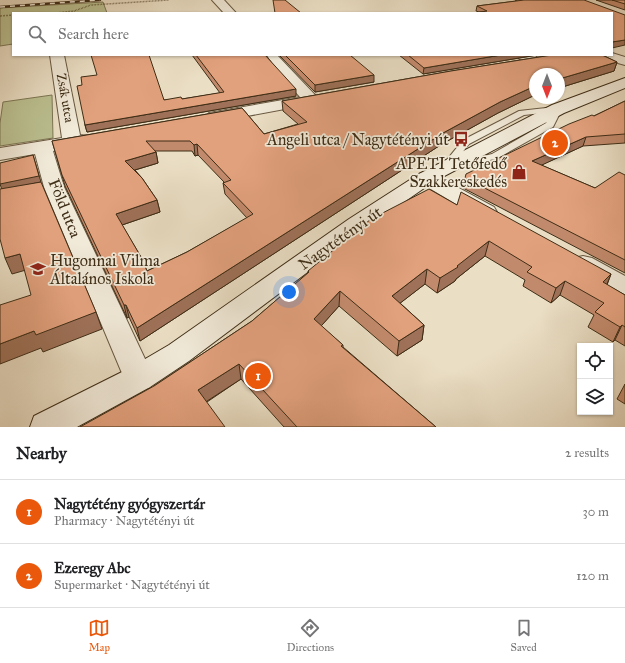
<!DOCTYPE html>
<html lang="en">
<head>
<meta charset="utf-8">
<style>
	body { margin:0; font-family:"IM FELL Great Primer",serif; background:#f6f6f6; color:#202124 }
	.controls { position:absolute; right:12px; bottom:12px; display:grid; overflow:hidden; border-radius:0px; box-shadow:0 1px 3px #0004 }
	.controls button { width:36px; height:36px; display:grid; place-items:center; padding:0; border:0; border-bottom:1px solid #e0e0e0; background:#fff; color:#202124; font:20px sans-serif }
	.compass { position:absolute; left:529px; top:68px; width:36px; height:36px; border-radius:50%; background:#fff; box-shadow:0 1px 3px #0004; rotate:180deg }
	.you { position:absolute; left:289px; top:292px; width:14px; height:14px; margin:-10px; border:3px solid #fff; border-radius:50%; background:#1a73e8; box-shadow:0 0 0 6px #1a73e833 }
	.badge { display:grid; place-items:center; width:26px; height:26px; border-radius:50%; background:#ea580c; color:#fff; font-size:13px; font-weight:700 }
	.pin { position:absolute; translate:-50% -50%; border:2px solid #fff; box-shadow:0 1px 4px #0006 }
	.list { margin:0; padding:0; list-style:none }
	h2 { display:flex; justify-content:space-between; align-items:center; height:52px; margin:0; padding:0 16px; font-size:17px }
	h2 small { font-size:13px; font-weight:400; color:#757577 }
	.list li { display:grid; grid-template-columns:26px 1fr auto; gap:12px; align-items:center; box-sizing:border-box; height:64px; padding:0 16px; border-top:1px solid #e0e0e0 }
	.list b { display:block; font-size:15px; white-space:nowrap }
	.list p { margin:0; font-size:13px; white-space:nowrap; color:#757577 }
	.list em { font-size:13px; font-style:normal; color:#757577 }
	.icon { flex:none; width:22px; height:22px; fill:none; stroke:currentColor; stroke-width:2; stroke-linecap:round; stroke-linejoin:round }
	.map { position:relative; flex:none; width:625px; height:427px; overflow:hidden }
	.search { position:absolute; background:#fff; box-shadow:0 1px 3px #0004; left:12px; right:12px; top:12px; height:44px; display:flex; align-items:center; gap:10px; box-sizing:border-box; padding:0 14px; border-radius:0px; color:#757577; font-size:15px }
	.sheet { height:180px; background:#fff }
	nav { display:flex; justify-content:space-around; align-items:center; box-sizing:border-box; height:56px; border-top:1px solid #e0e0e0; background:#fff; font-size:11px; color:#757577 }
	nav a { display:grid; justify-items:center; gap:2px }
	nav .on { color:#ea580c }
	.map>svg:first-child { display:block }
</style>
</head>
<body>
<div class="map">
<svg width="625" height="427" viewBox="0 0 625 427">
	<rect width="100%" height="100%" fill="#eadec4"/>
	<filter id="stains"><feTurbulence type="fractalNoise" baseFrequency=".005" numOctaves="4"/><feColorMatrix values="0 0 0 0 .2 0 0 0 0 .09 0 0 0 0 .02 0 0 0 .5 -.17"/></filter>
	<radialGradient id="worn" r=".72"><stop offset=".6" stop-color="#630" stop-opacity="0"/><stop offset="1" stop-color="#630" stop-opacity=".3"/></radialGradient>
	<!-- green -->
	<path fill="#bbc091" stroke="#7c7654" d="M103,2L107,13H13V44L0,46V8Z
		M52,95L53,138L0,146V123L3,102Z"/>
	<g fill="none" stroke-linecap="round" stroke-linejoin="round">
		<!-- service casing -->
		<g stroke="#695942" stroke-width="2">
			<path id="service" d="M555,107H561L562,109L553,127L498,158L458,168L453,165L455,163L492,154L546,123L552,112L524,115L469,144L450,168H444L442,166L463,140L519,111Z"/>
		</g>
		<!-- minor casing -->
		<g stroke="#695942" stroke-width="2">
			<path id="minor" d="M212,0H224L236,13H224Z
				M612,53L625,57V65L600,58L598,55H612Z
				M50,55H64L80,135L89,136L92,140L89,144L53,151L64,187L154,378L150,387L139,391L128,387L124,378L44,187L35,154L0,160V148L62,138Z
				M262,55H277L317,97L319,100L317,103L215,122L209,121L206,117L209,113L300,97Z
				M516,55H534L540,60L538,63C530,65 521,62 516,55Z"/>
		</g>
		<!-- tertiary casing -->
		<g stroke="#695942" stroke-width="2">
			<path id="tertiary" d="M426,172L433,174L494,207L497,212L494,217L486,219L478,217L419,182L416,178L419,174Z
				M583,256L592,258L625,276V296L616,293L574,270L571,264L574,258Z"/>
		</g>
		<!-- secondary casing -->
		<g stroke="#3e2d16" stroke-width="2">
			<path id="secondary" d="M625,78V88L564,113L433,182L365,229L189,361L150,387L77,427H30L34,416L128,369L169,345L349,219L419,174L552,105Z"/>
		</g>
		<!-- path -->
		<path stroke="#3e2d16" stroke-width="1.5" stroke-dasharray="0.5 1" stroke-linecap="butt" d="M56,13L74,11L91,5L169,0
			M0,16L13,15"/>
		<!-- service -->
		<use href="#service" fill="#f1ead9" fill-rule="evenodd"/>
		<!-- minor -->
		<use href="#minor" fill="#f1ead9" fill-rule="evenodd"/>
		<!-- tertiary -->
		<use href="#tertiary" fill="#f1ead9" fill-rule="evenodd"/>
		<!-- secondary -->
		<use href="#secondary" fill="#f1ead9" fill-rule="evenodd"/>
		<!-- rail casing -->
		<g stroke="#3e2d16" stroke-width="2.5">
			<path id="rail" d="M0,7L100,0"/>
		</g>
		<!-- rail -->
		<use href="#rail" stroke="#f1ead9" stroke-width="1.5" stroke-dasharray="5" stroke-linecap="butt"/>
	</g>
	<!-- wall -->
	<path fill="#c28a6c" stroke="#3e2d16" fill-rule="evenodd" d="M515,0H584L479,12L476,11L477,6L517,1Z
		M596,0H625V10Z
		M192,55H266L296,96L87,132L85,125L82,85L164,100L182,99L220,93Z
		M279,55H350L374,82L315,92Z
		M399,55H537L423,74Z
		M552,55H602L617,62L614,71L559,88V74H535V95L498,113L442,144L140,341L129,317L127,318L65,186L52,141L242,108L264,134L298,124L283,111L282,101L451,71ZM155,151H192L195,156L198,155L224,182L223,183L225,194L247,218L187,252L147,271L141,257L122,225L160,212L157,200L142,178L135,170L158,163L156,152Z
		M625,101V143L583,146L541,165L595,188L625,175V273L463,188L465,178Z
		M457,205L611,274L607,285L625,295V346L615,340L613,342L588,327L594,315L560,295L551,303L523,286L525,280L485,256L456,279L455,281L437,293L425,284L400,303L424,325L422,340L397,356L339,306L321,326L343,345V347L436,427H284L241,379L207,402L154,386L252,321L308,273V271Z
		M625,384V404L617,399Z"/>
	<!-- shaded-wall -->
	<path fill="#9e7158" stroke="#3e2d16" d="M625,40V45L612,48V42Z
		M501,55H537L423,74L424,68Z
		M617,62L614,71L559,88V79Z
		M374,75V82L315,92V85Z
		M535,86V95L498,113L442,144L140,341L137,328L443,133L500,102Z
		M296,89V96L87,132L85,125Z
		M586,137L583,146L529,171L532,161Z
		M197,144L198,155L195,156L194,145Z
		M156,152L158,163L128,172L125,161Z
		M33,155L41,182L2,190L0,184Z
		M157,200L160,212L119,226L116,214Z
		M489,241L485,256L456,279L455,281L437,293L440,278Z
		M20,254L26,270L12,274L5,258Z
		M427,269L425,284L390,311L392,296Z
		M611,274L605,289L603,282Z
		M565,281L560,295L551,303L556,288Z
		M340,291L339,306L314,334V319Z
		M124,305H126L129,317L127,318Z
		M96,312L102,329L43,352L41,348L0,364V344L34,331Z
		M424,325L422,340L397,356L399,341Z
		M622,325L615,340L613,342L620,327Z
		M239,364L241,379L201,405L198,390Z"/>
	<!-- building -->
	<path fill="#e2a17d" stroke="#3e2d16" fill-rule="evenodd" d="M273,0H285L301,13H275Z
		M524,0H584L625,15V40L612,42V13H474L487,11L477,6Z
		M612,0H625V4Z
		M91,55H149L164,100L181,97L182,99L224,92L196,55H265L296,89L85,125L77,86L82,85L81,77L97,75Z
		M285,55H350L374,75L315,85Z
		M408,55H501L424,68Z
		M552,55H602L617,62L559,79V74H535V86L500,102L443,133L137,328L126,305H124L62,175L52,141L242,108L264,134L307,122L282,101L451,71ZM146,141H190L194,145L197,144L231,180L223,183L253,214L187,252L147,271L141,257L116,214L157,200L142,178L125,161L156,152Z
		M625,101V134L586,137L532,161L595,188L619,172L625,175V260L465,178L466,174L569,124L592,115L594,116Z
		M33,155L39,176L0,184V163Z
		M41,182L96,312L36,335L34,331L0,344V305L31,295L20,254L5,258L0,239V189Z
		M429,189L457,205L461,192L611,274L603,282L625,295V327L622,325L620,327L595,312L604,303L565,281L556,288L527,272L532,267L489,241L457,266L458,267L440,278L427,269L392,296L424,325L399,341L340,291L314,319L343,345L341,346L436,427H297L239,364L198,390L225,427H80L154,386L252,321L309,272L308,271L371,219Z"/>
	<!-- icons -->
	<defs>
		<g id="bus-bare" transform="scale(1.2)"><path d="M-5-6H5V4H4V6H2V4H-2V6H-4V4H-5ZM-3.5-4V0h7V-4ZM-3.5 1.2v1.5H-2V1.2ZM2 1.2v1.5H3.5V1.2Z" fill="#8f2418" stroke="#f1ead9" stroke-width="2.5" paint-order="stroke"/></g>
		<g id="shop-bare" transform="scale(1.2)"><path d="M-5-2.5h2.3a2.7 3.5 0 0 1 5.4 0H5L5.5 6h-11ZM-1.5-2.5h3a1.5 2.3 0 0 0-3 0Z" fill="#8f2418" stroke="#f1ead9" stroke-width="2.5" paint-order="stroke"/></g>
		<g id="school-bare" transform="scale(1.2)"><path d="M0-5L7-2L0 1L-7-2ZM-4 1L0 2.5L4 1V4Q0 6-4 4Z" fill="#8f2418" stroke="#f1ead9" stroke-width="2.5" paint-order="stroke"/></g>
	</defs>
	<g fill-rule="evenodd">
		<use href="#bus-bare" x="461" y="139"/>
		<use href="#shop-bare" x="519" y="172"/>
		<use href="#school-bare" x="38" y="269"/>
	</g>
	<g text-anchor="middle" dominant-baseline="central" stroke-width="3.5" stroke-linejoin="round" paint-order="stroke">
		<!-- far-street labels -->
		<g font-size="13" fill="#3e2d16" stroke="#f1ead9">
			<text transform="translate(65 98) rotate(80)">Zsák utca</text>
		</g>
		<!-- poi labels -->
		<g font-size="16" fill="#3e2d16" stroke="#f1ead9" text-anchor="end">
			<text x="449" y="139">Angeli utca / Nagytétényi út</text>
			<text x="507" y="163">APETI Tetőfedő<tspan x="507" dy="18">Szakkereskedés</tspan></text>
			<text x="50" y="260" text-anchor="start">Hugonnai Vilma<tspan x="50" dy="18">Általános Iskola</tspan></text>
		</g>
		<!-- street labels -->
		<g font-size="16" fill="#3e2d16" stroke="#f1ead9">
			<text transform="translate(65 208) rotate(68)">Föld utca</text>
			<text transform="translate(340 238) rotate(-35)">Nagytétényi út</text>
		</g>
	</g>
	<rect width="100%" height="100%" filter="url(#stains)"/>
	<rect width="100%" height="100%" fill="url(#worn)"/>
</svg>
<div class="controls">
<button><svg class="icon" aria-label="locate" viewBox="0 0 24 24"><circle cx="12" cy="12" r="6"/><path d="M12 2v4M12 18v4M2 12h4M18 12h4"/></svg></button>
<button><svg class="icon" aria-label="layers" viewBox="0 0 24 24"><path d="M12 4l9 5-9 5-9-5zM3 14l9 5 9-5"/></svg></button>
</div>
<svg class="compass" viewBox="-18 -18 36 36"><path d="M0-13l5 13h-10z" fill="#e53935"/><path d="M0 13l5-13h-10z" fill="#757577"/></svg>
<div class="you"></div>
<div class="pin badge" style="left:258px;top:376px">1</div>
<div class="pin badge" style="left:555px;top:143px">2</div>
<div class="search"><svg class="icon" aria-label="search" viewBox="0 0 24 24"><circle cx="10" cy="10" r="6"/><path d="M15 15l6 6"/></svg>Search here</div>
</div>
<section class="sheet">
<h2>Nearby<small>2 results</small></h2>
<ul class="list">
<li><span class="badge">1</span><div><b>Nagytétény gyógyszertár</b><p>Pharmacy · Nagytétényi út</p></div><em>30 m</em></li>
<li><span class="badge">2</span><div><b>Ezeregy Abc</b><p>Supermarket · Nagytétényi út</p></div><em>120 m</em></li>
</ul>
</section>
<nav>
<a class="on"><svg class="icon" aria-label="map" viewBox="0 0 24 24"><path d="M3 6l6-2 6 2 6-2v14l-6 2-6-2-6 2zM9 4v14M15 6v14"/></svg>Map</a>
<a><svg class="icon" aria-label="directions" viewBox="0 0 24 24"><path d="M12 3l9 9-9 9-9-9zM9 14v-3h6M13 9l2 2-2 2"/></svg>Directions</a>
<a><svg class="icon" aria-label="saved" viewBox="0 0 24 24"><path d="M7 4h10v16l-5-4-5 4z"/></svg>Saved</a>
</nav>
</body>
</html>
